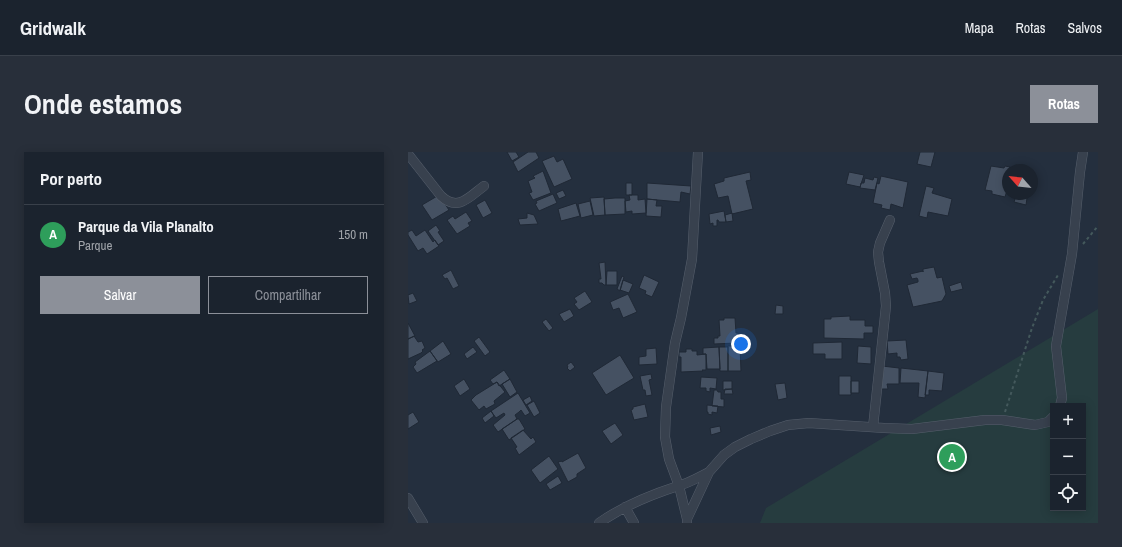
<!DOCTYPE html>
<html lang="pt">
<head>
<meta charset="utf-8">
<style>
	body { margin:0; font-family:"Archivo Narrow",sans-serif; background:#282f3a; color:#f1f3f6 }
	.controls { position:absolute; right:12px; bottom:12px; display:grid; overflow:hidden; border-radius:0px; box-shadow:0 2px 10px #0003 }
	.controls button { width:36px; height:36px; display:grid; place-items:center; padding:0; border:0; border-bottom:1px solid #39404a; background:#1b232e; color:#f1f3f6; font:20px sans-serif }
	.compass { position:absolute; left:594px; top:12px; width:36px; height:36px; border-radius:50%; background:#1b232e; box-shadow:0 2px 10px #0003; rotate:297deg }
	.you { position:absolute; left:333px; top:192px; width:14px; height:14px; margin:-10px; border:3px solid #fff; border-radius:50%; background:#1a73e8; box-shadow:0 0 0 6px #1a73e833 }
	.badge { display:grid; place-items:center; width:26px; height:26px; border-radius:50%; background:#8c9099; color:#fff; font-size:13px; font-weight:700 }
	.pin { position:absolute; translate:-50% -50%; border:2px solid #fff; box-shadow:0 1px 4px #0006 }
	.list { margin:0; padding:0; list-style:none }
	h2 { display:flex; justify-content:space-between; align-items:center; height:52px; margin:0; padding:0 16px; font-size:17px }
	h2 small { font-size:13px; font-weight:400; color:#a0a4aa }
	.list li { display:grid; grid-template-columns:26px 1fr auto; gap:12px; align-items:center; box-sizing:border-box; height:60px; padding:0 16px; border-top:1px solid #39404a }
	.list b { display:block; font-size:15px; white-space:nowrap }
	.list p { margin:0; font-size:13px; white-space:nowrap; color:#a0a4aa }
	.list em { font-size:13px; font-style:normal; color:#a0a4aa }
	.actions { display:flex; gap:8px; padding:12px 16px }
	.actions a { flex:1; padding:9px 0; border:1px solid #8c9099; border-radius:0px; text-align:center; font-size:14px; color:#8c9099 }
	.actions .main { background:#8c9099; color:#fff }
	.icon { flex:none; width:22px; height:22px; fill:none; stroke:currentColor; stroke-width:2; stroke-linecap:round; stroke-linejoin:round }
	.map { position:relative; flex:none; width:690px; height:371px; overflow:hidden; border-radius:0px }
	header { display:flex; align-items:center; gap:24px; box-sizing:border-box; height:56px; padding:0 20px; background:#1b232e; border-bottom:1px solid #39404a }
	header strong { font-size:19px }
	nav { display:flex; gap:22px; margin-inline-start:auto; font-size:14px }
	.intro { display:flex; align-items:center; justify-content:space-between; box-sizing:border-box; height:96px; padding:0 24px }
	h1 { margin:0; font-size:28px }
	.button { padding:10px 18px; border-radius:0px; background:#8c9099; color:#fff; font-size:14px; font-weight:700 }
	main { display:flex; gap:24px; padding:0 24px }
	aside { flex:1; background:#1b232e; border-radius:0px; box-shadow:0 2px 10px #0003 }
	.map>svg:first-child { display:block }
</style>
</head>
<body>
<header>
<strong>Gridwalk</strong>
<nav><a>Mapa</a><a>Rotas</a><a>Salvos</a></nav>
</header>
<div class="intro"><h1>Onde estamos</h1><a class="button">Rotas</a></div>
<main>
<aside>
<h2>Por perto<small></small></h2>
<ul class="list">
<li><span class="badge" style="background:#2e9e5b">A</span><div><b>Parque da Vila Planalto</b><p>Parque</p></div><em>150 m</em></li>
</ul>
<div class="actions"><a class="main">Salvar</a><a>Compartilhar</a></div>
</aside>
<div class="map">
<svg width="690" height="371" viewBox="0 0 690 371">
	<rect width="100%" height="100%" fill="#242f3e"/>
	<!-- green -->
	<path fill="#263c3f" fill-rule="evenodd" d="M690,157V371H352L358,356ZM645,254H675V356H645Z"/>
	<!-- building -->
	<path fill="#455162" stroke="#1f2835" d="M99,0H108L111,5L104,9Z
		M120,0H128L131,6L110,20L105,10Z
		M512,0H527L523,15L509,12Z
		M146,4L149,10L155,7L164,27L146,35L134,9Z
		M583,14L596,16L597,14L602,15L601,17L604,18H600V35L597,45L584,42V39L577,38Z
		M135,19L143,41L125,48L121,41L124,40L120,29L127,26L125,24Z
		M342,20L343,28L338,29L345,57L324,62L320,44L310,46L306,32L316,29V26Z
		M441,20L456,23L452,35L438,32Z
		M473,24L500,30L495,56L483,52L482,58L473,56L474,53L465,51L469,31L471,32Z
		M466,25L470,26L467,38L452,36L453,31H456L457,26L465,28Z
		M218,31H224V43H218Z
		M239,31L283,34L282,42L273,40L272,50L239,47Z
		M518,34L526,36L524,41L544,47L540,64L520,60L519,66L511,64Z
		M155,38L158,44L151,47L148,41Z
		M145,42L149,51L131,59L127,52L129,51L128,49Z
		M31,43L41,58L24,68L14,53Z
		M221,43H230V48L237,47L238,61L224,62V59L218,60L217,49L222,48Z
		M608,44L619,46L618,53L606,50Z
		M196,45L197,63L186,64L182,46Z
		M207,46H217V62L197,63L196,47Z
		M239,47L249,48L248,54H254L253,65L238,64Z
		M77,48L84,61L75,66L68,53Z
		M182,49L185,63L173,66L170,52Z
		M168,51L172,64L153,69L150,57Z
		M316,59L318,70H311L310,68H309V74H305V71L302,72L301,62Z
		M58,60L64,69L60,71L62,74L49,82L39,68L45,64L47,67Z
		M119,61L126,63L130,72L112,73L110,67L119,66Z
		M324,61L325,69L318,70L317,63Z
		M28,73L32,79L30,80L36,89L30,93L20,79Z
		M4,78L8,84L17,78L25,90L27,88L31,94L19,102L15,96L10,99L0,83V80Z
		M197,110L198,133H196L194,131H191V127H193L191,111Z
		M526,115L529,126L534,125L538,142L534,149L505,155L499,133L510,130V128L509,126L504,127L502,122L515,119V120V117Z
		M43,118L51,134L45,137L39,126L37,127L34,123Z
		M199,119H209V133H198Z
		M236,123L251,130L244,145L237,142L238,139L231,136Z
		M214,124L216,125L212,139L209,137Z
		M215,128L225,132L221,141L212,138Z
		M553,130L555,137L543,140L541,134Z
		M177,139L184,150L171,158L166,152L169,150L166,146Z
		M5,141L9,149L1,152L0,143Z
		M220,142L229,160L215,166L211,156L205,158L202,150Z
		M368,153L375,154V162H367Z
		M162,157L166,164L156,170L151,162Z
		M442,164V168H457V174H465V181H456V187L416,186V167H423V165Z
		M316,166H327L328,181H330V186H328V191L306,192V186H310V184H312L311,168H316Z
		M138,167L145,176L141,179L134,170Z
		M0,171L7,184L0,187Z
		M6,184L10,190L14,189L17,196L14,198L15,199L13,201L0,207V187Z
		M71,185L82,200L77,204L66,189Z
		M498,188L500,207L493,208L492,205H489V201L480,202L479,189Z
		M35,189L43,202L30,210L22,199Z
		M434,190V207H417V202H405V191Z
		M320,194H332L333,219H320Z
		M450,194L463,195V212L449,211Z
		M65,195L69,200L59,207L56,202Z
		M311,195L312,217H299L298,202H295V196Z
		M311,195H320V219H312Z
		M248,196L249,212L231,213V205L238,204V197Z
		M278,197H284V199H289V203L298,202V218H294L295,219L273,220V205H271V200H278Z
		M22,199L29,209L9,221L5,215L8,212L7,210Z
		M212,203L226,226L198,243L184,221Z
		M163,210L167,215L162,219L159,216L160,215L159,213Z
		M474,214L491,216V232H479L480,237H472Z
		M493,216L520,219L517,246L510,245L511,231H492Z
		M96,218L102,227L91,234L89,230L85,232L82,228Z
		M520,219L536,221L534,239L521,238V243H517Z
		M243,222L244,227L241,228L244,243L238,244L237,238H235L232,224Z
		M431,224H443V243H431Z
		M293,225L309,226L308,237L302,236V240L298,239V236H292Z
		M56,227L62,237L52,244L46,234Z
		M102,227L109,240L102,245L94,232Z
		M315,229H324V237L315,238Z
		M443,229H451V241H443Z
		M89,230L97,240L86,249L87,252L78,257L76,254L71,258L63,248L68,243Z
		M377,231L379,246L370,248L367,232Z
		M317,237H324L325,242H316Z
		M306,238H309L310,240H313V247H316V255L304,254Z
		M110,241L122,261L117,264L113,258L111,260L107,263L109,267L90,280L85,273L97,263L96,261L88,266L83,259Z
		M122,244L124,249L118,253L115,248Z
		M126,249L132,261L126,265L119,253Z
		M237,252L240,265L226,268L223,258L225,257V255Z
		M299,253L310,254L309,261L304,260V263L300,262V260H299Z
		M83,259L86,264L77,271L74,266Z
		M5,260L11,270L0,277V263Z
		M109,267H111L117,277L101,288L94,277Z
		M207,271L215,283L203,292L194,279Z
		M312,274L313,280L303,283L302,276Z
		M115,278L123,287L125,285L128,290L111,303L107,296L109,295L103,286Z
		M170,301L178,316L169,322V325L160,330L150,310L154,309V310Z
		M141,304L150,317L132,331L123,318Z
		M150,324L154,331L142,338L138,332Z"/>
	<g fill="none" stroke-linecap="round" stroke-linejoin="round">
		<!-- minor casing -->
		<g stroke="#565f6c" stroke-width="10">
			<path id="minor" d="M0,2L33,44C50,60 61,45 76,34
				M652,254L654,246L648,194L664,102L672,20L675,0
				M465,275L478,154L477,141L471,110L470,100L472,91L482,68
				M0,346L15,371
				M217,355L226,371
				M279,367L271,334L261,307L257,285L258,255L267,191L273,166L284,107L290,0
				M191,371C215,354 242,343 270,334C281,331 291,325 301,320
				M279,371V367L301,320L316,303L327,295L343,287L362,279L380,273L401,271L476,276L504,277L577,268H594L627,273L640,270L645,265"/>
		</g>
		<!-- path -->
		<path stroke="#44595c" stroke-width="2" stroke-dasharray="3 3" stroke-linecap="butt" d="M675,92L690,74
			M597,260L624,176L635,148L650,123"/>
		<!-- minor -->
		<use href="#minor" stroke="#38414e" stroke-width="9"/>
	</g>
</svg>
<div class="controls">
<button>+</button>
<button>−</button>
<button><svg class="icon" aria-label="locate" viewBox="0 0 24 24"><circle cx="12" cy="12" r="6"/><path d="M12 2v4M12 18v4M2 12h4M18 12h4"/></svg></button>
</div>
<svg class="compass" viewBox="-18 -18 36 36"><path d="M0-13l5 13h-10z" fill="#e53935"/><path d="M0 13l5-13h-10z" fill="#a0a4aa"/></svg>
<div class="you"></div>
<div class="pin badge" style="left:544px;top:305px;background:#2e9e5b">A</div>
</div>
</main>
</body>
</html>
